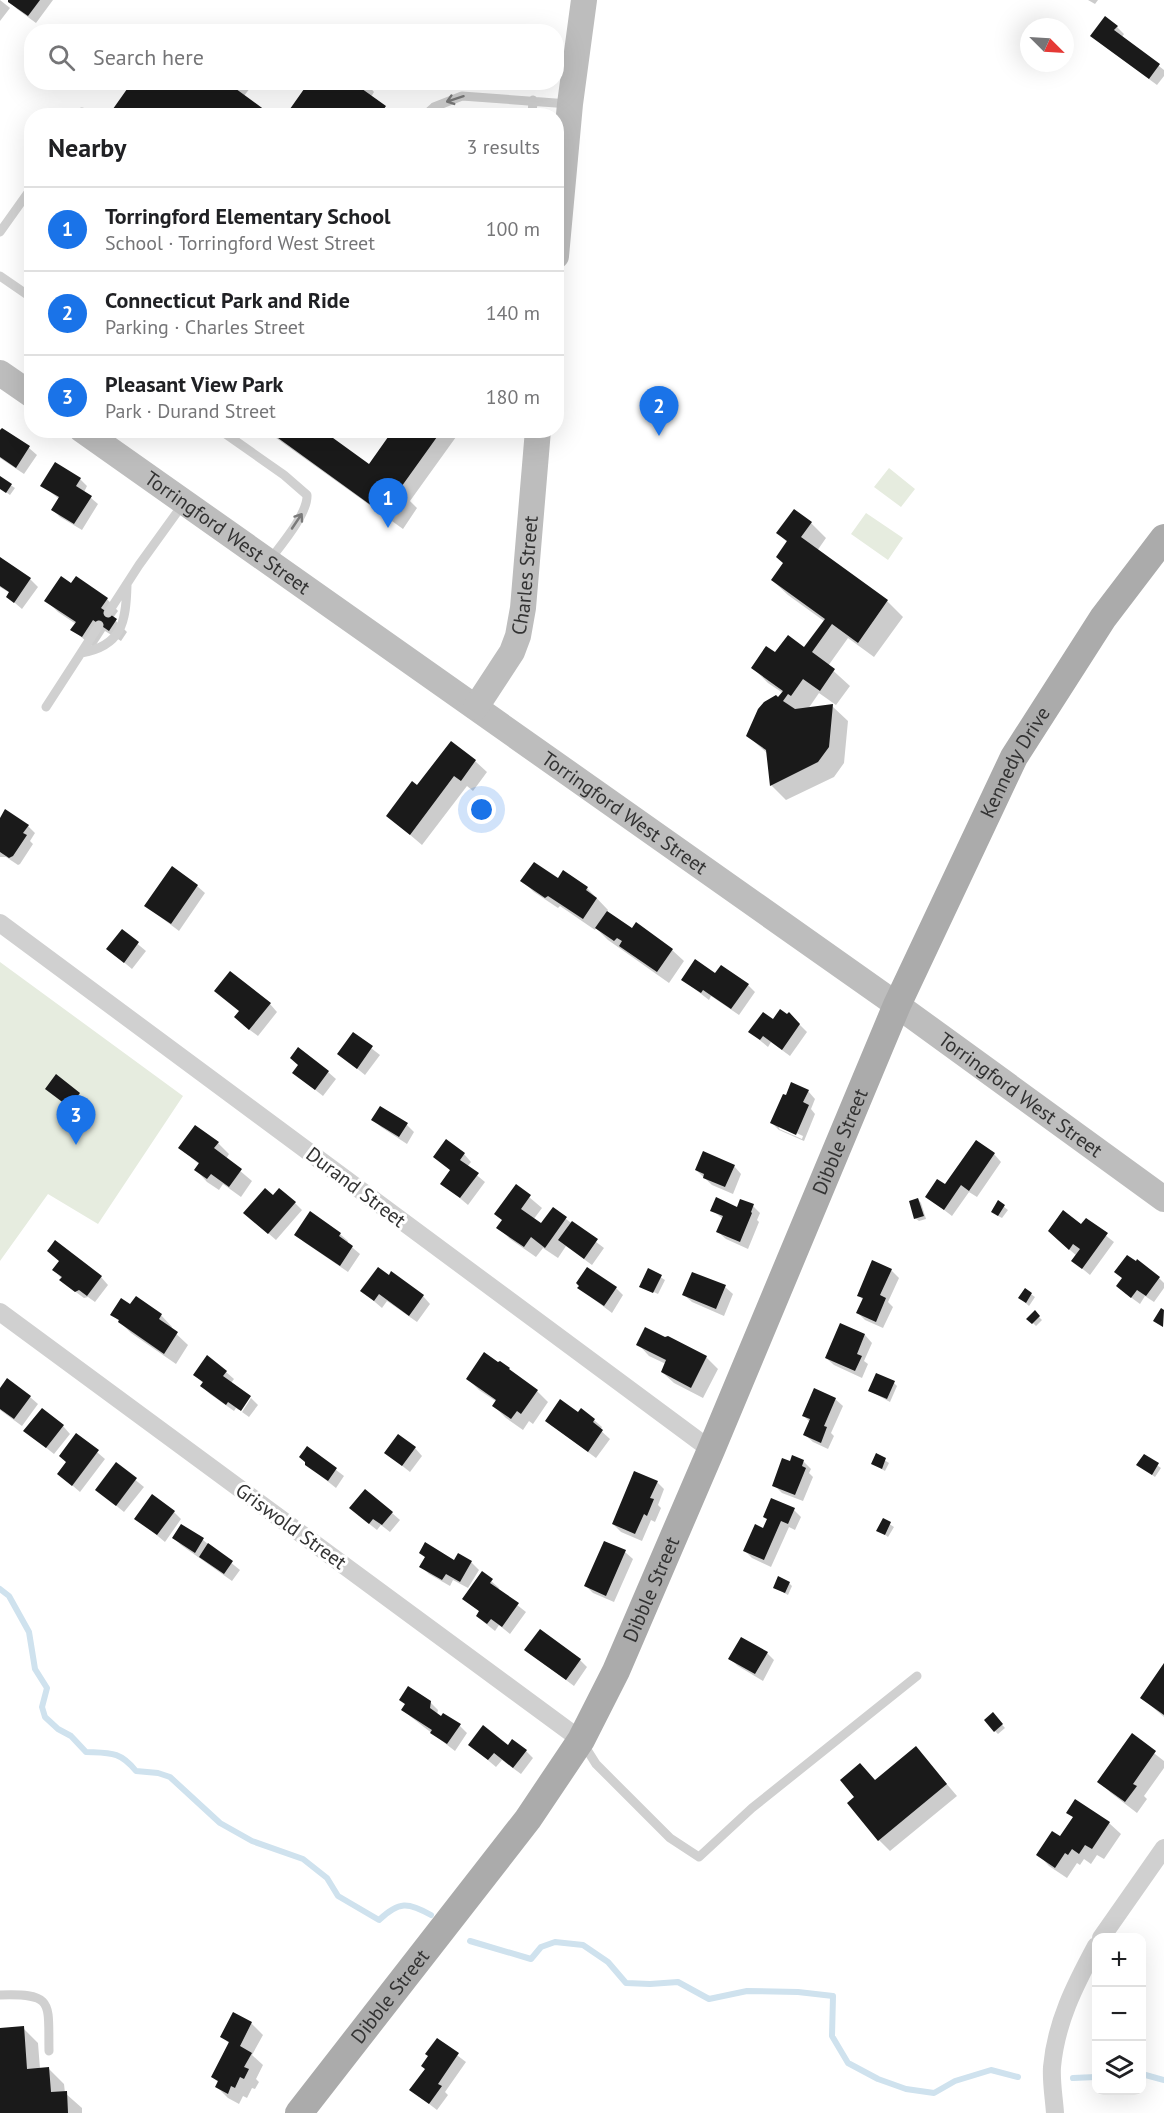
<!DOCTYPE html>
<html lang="en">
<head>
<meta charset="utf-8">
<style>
	body { margin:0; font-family:"PT Sans",sans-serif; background:#f6f6f6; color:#202124 }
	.controls { position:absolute; right:18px; bottom:18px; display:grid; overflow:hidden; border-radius:12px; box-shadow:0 6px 24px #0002 }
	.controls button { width:54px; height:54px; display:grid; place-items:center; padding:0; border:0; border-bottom:2px solid #e0e0e0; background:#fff; color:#202124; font:30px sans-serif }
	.compass { position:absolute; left:1020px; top:18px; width:54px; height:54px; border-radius:50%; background:#fff; box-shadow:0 6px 24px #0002; rotate:114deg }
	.you { position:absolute; left:482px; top:810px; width:21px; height:21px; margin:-15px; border:4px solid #fff; border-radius:50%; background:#1a73e8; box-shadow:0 0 0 9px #1a73e833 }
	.badge { display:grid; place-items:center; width:39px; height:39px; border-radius:50%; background:#1a73e8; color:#fff; font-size:20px; font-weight:700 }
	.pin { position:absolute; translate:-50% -50px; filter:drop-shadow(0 2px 3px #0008) }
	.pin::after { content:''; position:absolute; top:32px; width:21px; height:18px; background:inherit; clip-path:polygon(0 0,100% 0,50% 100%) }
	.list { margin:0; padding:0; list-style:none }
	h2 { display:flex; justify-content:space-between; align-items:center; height:78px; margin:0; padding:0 24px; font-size:26px }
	h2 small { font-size:20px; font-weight:400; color:#757577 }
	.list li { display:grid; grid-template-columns:39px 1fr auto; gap:18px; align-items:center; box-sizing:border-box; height:84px; padding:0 24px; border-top:2px solid #e0e0e0 }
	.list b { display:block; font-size:22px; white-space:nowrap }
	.list p { margin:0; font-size:20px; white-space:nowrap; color:#757577 }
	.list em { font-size:20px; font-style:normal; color:#757577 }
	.icon { flex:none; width:33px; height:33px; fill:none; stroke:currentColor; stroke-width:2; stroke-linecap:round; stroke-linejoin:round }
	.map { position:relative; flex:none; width:1164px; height:2113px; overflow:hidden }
	.search { position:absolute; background:#fff; box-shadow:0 6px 24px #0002; left:24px; top:24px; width:540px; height:66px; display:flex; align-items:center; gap:15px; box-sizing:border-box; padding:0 21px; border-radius:24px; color:#757577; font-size:22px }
	.panel { position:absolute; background:#fff; box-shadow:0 6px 24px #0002; left:24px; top:108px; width:540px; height:330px; border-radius:24px }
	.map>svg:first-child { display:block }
</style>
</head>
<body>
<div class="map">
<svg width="1164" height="2113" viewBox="0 0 1164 2113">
	<rect width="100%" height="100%" fill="#fff"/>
	<!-- green -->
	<path fill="#e6ecdf" d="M889,468L915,489L901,507L874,487Z
		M866,513L903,538L888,560L851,534Z
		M0,962L183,1096L98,1224L48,1194L0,1261Z"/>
	<!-- shadow -->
	<path fill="#0003" fill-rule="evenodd" d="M0,0L10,8L0,21Z
		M11,0H53L36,23L17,9L10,2Z
		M1088,0H1098L1095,4Z
		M1117,27L1124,34L1122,37L1164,70V76L1157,85L1100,43Z
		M134,82H244L250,88L244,96Z
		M310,82H365L374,92L371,97L394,116H287Z
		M2,430L29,448L37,455L24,474L0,458V433Z
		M265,430H319L369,466L395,430H461L410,501L417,508L403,529Z
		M0,478L15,488L10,495L0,488Z
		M80,479L87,486L84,492L98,504L82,530L60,517L53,510L59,499L42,485Z
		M811,523L826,538L817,551L887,601L903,617L874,657L848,638L828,666L850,686L836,705L819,693L808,709L832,706L848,721L844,763L834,777L786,800L771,785L768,754L748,736L783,693L768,683L753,668L775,654L804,649L824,621L788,595L772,580L784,564L788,543L778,533Z
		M0,559L30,579L38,587L22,609L8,597L10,593L0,587Z
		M71,585L107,599L118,611L113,618L127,632L121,641L105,631L94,648L72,629L76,624L58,612L46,600Z
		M475,761L487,772L473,791L467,786L422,845L388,816L418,787Z
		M0,820L28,826L35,833L30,841L33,844L20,864L18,865L6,857H0Z
		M558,880L587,888L608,910L606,913L632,930L672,950L684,961L669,983L608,940L596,928L595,930L560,906L558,908L534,892L522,881Z
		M197,886L205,893L179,931L146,906Z
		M122,931L146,951L132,969L108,949Z
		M716,975L748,985L755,992L739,1015L711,996L709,1000L683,980Z
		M270,1004L277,1012L258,1036L243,1025L240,1012Z
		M789,1014L807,1032L790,1056L771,1042L768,1047L750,1032Z
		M353,1034L380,1055L365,1075L339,1054Z
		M328,1072L336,1079L323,1096L294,1073Z
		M47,1088L79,1094L86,1102L77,1114Z
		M808,1091L815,1099L811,1109L815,1114L804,1141L779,1130L772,1123ZM779,1125L803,1136L802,1139L779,1129Z
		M373,1120L407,1125L414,1132L407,1144L381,1127Z
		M218,1143L229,1154L226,1159L252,1181L241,1197L223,1184L219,1190L207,1182L196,1170L200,1165L180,1148Z
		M464,1154L471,1162L467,1167L485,1182L468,1205L442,1183L451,1171L435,1157Z
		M994,1154L1001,1162L977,1197L969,1192L952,1216L927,1197Z
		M734,1166L741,1174L733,1194L712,1185L696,1170Z
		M516,1186L542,1208L533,1220L541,1225L553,1209L604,1248L592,1265L566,1246L558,1258L543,1248L536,1257L510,1239L498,1227L503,1221Z
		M918,1199L921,1203L926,1219L919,1221L915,1218Z
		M295,1203L302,1210L276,1240L253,1220Z
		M999,1203L1008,1210L1002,1218L996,1215Z
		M753,1206L760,1213L757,1220L759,1222L748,1249L726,1239L718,1232L723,1219L712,1210Z
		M311,1214L340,1234L348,1241L347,1243L360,1254L348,1272L304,1242L296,1234Z
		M1086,1220L1114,1242L1090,1275L1073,1261L1077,1256L1057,1239L1082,1226Z
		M54,1270L101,1277L108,1285L95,1302L88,1297L84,1298L69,1287Z
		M649,1270L665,1280L658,1294L643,1287Z
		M891,1270L899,1278L888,1302L893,1307L883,1328L865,1320L858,1313L863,1300L859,1295Z
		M1159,1278L1164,1283V1288L1154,1302L1145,1296L1140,1304L1125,1293Z
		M725,1287L733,1294L724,1316L692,1302L684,1295Z
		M579,1288H616L623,1295L612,1313Z
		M1025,1290L1035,1297L1029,1306L1020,1298Z
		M362,1291L423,1296L430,1304L417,1322L387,1301L382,1308Z
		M130,1306L161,1315L172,1327L171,1329L188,1345L176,1364L131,1333L112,1314Z
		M1035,1313L1042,1320L1036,1326L1029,1319Z
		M865,1335L872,1343L864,1361L868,1364L862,1378L834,1365L826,1358Z
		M638,1344L706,1357L718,1369L703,1398L674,1383L662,1372L666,1364L649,1356Z
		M226,1372L234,1379L231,1383L249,1396L239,1410L236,1408L234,1411L210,1394L202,1386L204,1384L195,1375Z
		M468,1379L537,1391L548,1402L533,1424L529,1421L523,1430L506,1418L494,1406L497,1402L479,1390Z
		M894,1383L897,1386L890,1402L870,1391Z
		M0,1391L30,1397L38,1404L22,1426L0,1410Z
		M251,1398L258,1405L249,1417L242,1412Z
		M835,1399L843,1406L831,1433L834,1436L828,1449L813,1442L805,1435L810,1422L804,1416Z
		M578,1414L594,1420L602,1427L600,1430L610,1439L596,1458L546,1421Z
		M63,1426L70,1434L54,1454L25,1431Z
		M77,1435L105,1459L80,1492L59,1474L67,1463Z
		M307,1448L344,1476L336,1488L306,1464Z
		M415,1448L422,1456L410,1472L386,1453Z
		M876,1455L889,1463L885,1471L873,1464Z
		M1144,1456L1161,1468L1155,1477L1138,1465Z
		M803,1461L811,1469L809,1473L813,1477L803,1501L782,1493L774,1485L790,1463Z
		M117,1465L144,1487L124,1512L97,1490Z
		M657,1482L664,1489L658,1505L661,1508L655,1522L651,1520L642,1541L621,1532L613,1524Z
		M794,1510L801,1517L795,1530L789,1527L771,1567L752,1558L745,1551L764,1530Z
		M174,1512L181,1519L165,1542L136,1518Z
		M392,1513L400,1520L390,1532L381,1525L377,1530L358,1515Z
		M883,1520L894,1527L888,1537L878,1530Z
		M182,1526L203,1540L240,1570L232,1581L181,1545L174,1538Z
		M625,1552L633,1559L614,1602L593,1593L586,1586Z
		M421,1553L455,1562L459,1555L471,1562L479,1570L468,1588L453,1580L450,1586L429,1574L421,1566L426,1558Z
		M482,1573L499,1588L498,1590L526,1612L510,1634L499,1625L495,1631L485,1623L477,1616L480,1612L464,1599Z
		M789,1583L792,1586L788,1595L775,1588Z
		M526,1650L580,1660L587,1667L574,1686Z
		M767,1653L774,1660L763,1681L738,1666L730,1659Z
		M1164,1666V1717L1142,1698Z
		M401,1700L430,1702L438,1710L437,1715L442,1718L444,1715L460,1726L467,1733L455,1751L411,1717L403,1710L406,1705Z
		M996,1718L1005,1728L998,1734L995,1731Z
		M1132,1736L1164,1761V1768L1144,1796L1147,1799L1137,1813L1111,1793L1099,1782Z
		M470,1745L508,1747L526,1751L533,1758L521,1774L502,1760L496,1767Z
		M916,1748L957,1796L890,1851L879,1840L876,1781Z
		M1068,1813L1109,1823L1121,1834L1104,1859L1097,1855L1091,1864L1084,1859L1080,1865L1077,1863L1067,1878L1049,1866L1038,1854L1061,1838L1074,1818Z
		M251,2023L263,2035L252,2055L263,2065L256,2079L259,2082L255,2089L252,2088L247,2098L243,2096L239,2104L228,2098L217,2087L219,2083L213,2077L230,2044L222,2037Z
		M23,2028L38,2043L40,2069H49L64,2084L65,2093L82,2108V2113H0V2029Z
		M437,2040L466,2062L445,2092L448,2095L437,2110L411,2090L426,2069Z"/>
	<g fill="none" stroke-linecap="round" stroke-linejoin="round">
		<!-- stream -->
		<path stroke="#cfe2ee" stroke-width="6" d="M0,1589L9,1596L29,1632L35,1669L47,1688L42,1707L45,1717L58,1729L71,1736L86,1752C110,1753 120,1751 136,1771L158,1773L170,1777L220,1823L252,1841L303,1859L327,1878L338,1896L379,1920C399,1901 408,1902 431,1915
			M470,1941L531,1959L541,1947L555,1942L583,1945L608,1962L626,1983L650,1984L678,1982L709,1999L747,1991L798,1992L833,1996L832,2036L848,2063L878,2079L906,2089L934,2093L955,2081L991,2070L1018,2077
			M1142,2074L1164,2080
			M1073,2078L1096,2077"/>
	</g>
	<!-- building -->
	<path fill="#1a1a1a" d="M8,0H40L28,16L8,2Z
		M1105,16L1118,26L1114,30L1160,64L1149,79L1090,36Z
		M132,82H234L232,86L273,116H108Z
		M309,82H361L358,86L386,106L379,116H285Z
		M2,428L30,446L16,468L0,457V430Z
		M267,430H322L369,464L393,430H442L399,490L407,496L390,519Z
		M55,462L81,478L76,486L92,496L74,524L51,510L59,497L40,486Z
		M0,476L12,484L6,493L0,489Z
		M794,509L812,522L801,537L888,600L858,643L832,624L812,652L835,669L820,691L803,679L791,696L788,694L783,701L795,709L833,704L829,747L818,762L770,786L766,750L746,736L758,709L764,702L776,695L778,697L783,691L751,668L766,646L775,652L788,635L804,647L825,619L771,580L783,563L776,557L787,541L776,533Z
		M0,557L31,578L14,603L6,597L9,592L0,586Z
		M61,576L71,583L76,576L108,598L101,608L117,619L109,631L93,620L82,637L70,630L76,622L44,601Z
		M451,741L476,760L461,781L454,776L410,835L386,816L412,781L417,785Z
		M5,809L29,825L23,833L27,835L13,856L9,858L0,852V818Z
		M534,862L558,878L563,870L588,887L586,890L597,898L583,919L548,896L545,898L520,881Z
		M172,866L198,885L171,924L144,906Z
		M607,911L632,928L636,922L673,949L657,972L619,946L622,941L617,938L614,941L595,928Z
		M122,929L139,942L124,963L106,949Z
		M695,959L715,973L721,965L749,984L731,1009L703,990L701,993L681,980Z
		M230,971L271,1003L249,1030L234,1017L239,1011L214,991Z
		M780,1009L787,1014L789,1012L800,1024L782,1050L763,1036L760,1040L748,1032L763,1012L773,1019Z
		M353,1032L373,1046L357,1069L337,1054Z
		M298,1047L329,1071L315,1090L292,1073L298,1065L290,1058Z
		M56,1074L80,1093L69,1107L45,1089Z
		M791,1082L809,1090L803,1102L809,1105L796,1135L770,1123L783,1094L786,1095Z
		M380,1106L408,1123L399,1137L371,1120Z
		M195,1125L219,1142L214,1148L242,1169L229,1187L211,1174L207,1179L194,1170L199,1163L178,1148Z
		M446,1139L465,1153L460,1160L479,1173L460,1198L440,1184L450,1170L433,1157Z
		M976,1140L995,1153L969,1191L961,1185L944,1210L925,1197L937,1179L945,1184Z
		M703,1151L735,1165L725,1187L703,1178L704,1174L695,1170Z
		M516,1184L531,1195L521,1209L541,1223L553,1207L567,1217L545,1248L531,1237L524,1247L496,1228L502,1220L494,1214Z
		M265,1188L273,1195L279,1188L296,1202L268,1234L243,1213Z
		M716,1197L737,1207L740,1199L754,1204L751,1212L752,1213L740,1242L716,1232L723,1216L710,1211Z
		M918,1198L924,1216L914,1219L909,1201Z
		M998,1200L1005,1205L998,1216L991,1212Z
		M1063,1210L1081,1224L1086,1218L1108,1233L1082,1269L1071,1261L1080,1249L1073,1244L1069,1250L1048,1231Z
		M310,1211L341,1233L339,1236L353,1246L340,1266L294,1235Z
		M572,1221L598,1239L584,1259L558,1240Z
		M55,1240L102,1276L87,1296L79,1290L75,1292L59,1280L62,1277L52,1270L59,1261L47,1251Z
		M1127,1255L1136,1261L1137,1259L1160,1277L1146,1296L1137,1290L1131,1298L1116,1286L1122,1278L1114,1272Z
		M872,1260L892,1269L880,1295L886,1298L876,1322L856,1313L863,1298L857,1296Z
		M378,1267L389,1275L391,1271L424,1295L409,1316L379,1294L374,1301L360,1291Z
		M587,1267L617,1287L604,1306L577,1288L579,1286L576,1283Z
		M648,1268L662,1275L653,1293L639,1287Z
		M692,1272L726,1285L716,1309L682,1295Z
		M1025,1288L1032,1293L1026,1303L1018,1298Z
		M136,1296L162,1314L159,1319L178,1332L164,1354L118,1322L119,1320L110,1315L121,1298L130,1304Z
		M1161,1308L1164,1310L1163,1327L1153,1321Z
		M1035,1310L1040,1316L1032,1324L1026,1319Z
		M840,1323L865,1334L857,1354L862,1356L855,1371L825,1358Z
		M645,1327L665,1337L668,1336L707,1356L691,1388L661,1372L666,1360L636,1345Z
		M484,1352L498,1362L500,1361L510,1368L509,1369L538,1390L521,1414L517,1411L511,1419L492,1406L496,1400L466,1379Z
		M207,1355L227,1371L223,1376L251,1396L241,1411L228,1402L226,1405L200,1386L203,1382L193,1375Z
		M876,1373L895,1381L887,1399L868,1391Z
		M7,1378L31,1396L14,1419L0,1409V1388Z
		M814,1388L836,1398L824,1426L827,1427L821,1443L803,1435L810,1419L802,1416Z
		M560,1399L578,1412L581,1408L595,1419L593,1422L603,1430L588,1452L545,1421Z
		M42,1408L64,1425L46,1448L23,1431Z
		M76,1433L99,1450L72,1486L57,1474L66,1462L59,1456Z
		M398,1434L416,1447L402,1466L384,1453Z
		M307,1446L337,1468L328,1481L305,1465V1462L299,1457Z
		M876,1453L886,1458L882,1469L871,1464Z
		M1144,1454L1159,1463L1152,1475L1136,1465Z
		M792,1455L804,1460L802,1466L806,1468L795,1495L772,1486L782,1458L790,1461Z
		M116,1462L137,1478L116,1506L95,1490Z
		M634,1471L658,1481L650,1498L654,1499L647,1516L644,1514L635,1534L612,1524Z
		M365,1489L393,1512L382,1525L373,1519L369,1524L349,1508Z
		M152,1494L175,1511L157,1535L134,1519Z
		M771,1498L795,1508L788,1524L781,1521L764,1560L743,1551L755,1524L763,1528L767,1519L763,1517Z
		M883,1518L891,1522L885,1535L876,1531Z
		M181,1524L204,1538L195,1553L172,1538Z
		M604,1541L626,1550L606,1596L584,1586Z
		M425,1542L454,1560L458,1553L472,1561L460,1582L446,1574L442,1580L419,1567L425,1557L419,1553Z
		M208,1543L233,1561L224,1574L199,1557Z
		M482,1571L493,1579L490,1583L519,1603L502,1627L491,1619L487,1624L476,1616L479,1611L462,1599Z
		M778,1576L790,1582L785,1593L773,1588Z
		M540,1629L581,1659L566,1680L524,1650Z
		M741,1637L768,1652L755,1674L728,1659Z
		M1164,1663V1715L1140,1698Z
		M408,1686L431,1701L430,1708L441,1716L443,1713L461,1724L447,1744L430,1733L432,1730L401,1710L405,1704L399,1700Z
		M993,1712L1003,1724L994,1732L984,1720Z
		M483,1725L508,1745L512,1739L527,1750L513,1768L494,1753L488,1760L468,1745Z
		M1132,1733L1156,1751L1133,1784L1137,1786L1125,1802L1097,1782Z
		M916,1746L947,1784L878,1841L847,1803L854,1797L840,1780L860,1763L875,1780Z
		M1075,1799L1110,1822L1092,1849L1085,1845L1079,1854L1072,1849L1068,1855L1065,1853L1055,1868L1036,1855L1052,1831L1060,1836L1073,1817L1066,1813Z
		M233,2012L252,2022L240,2046L252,2053L244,2067L249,2069L244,2079L240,2077L235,2088L231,2086L228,2094L215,2087L218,2081L211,2077L229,2042L220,2037Z
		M24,2026L27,2069L49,2067L51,2092L67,2091L68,2113H0V2028Z
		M437,2038L459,2053L438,2084L442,2086L429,2104L409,2090L425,2069L421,2066L428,2056L425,2054Z"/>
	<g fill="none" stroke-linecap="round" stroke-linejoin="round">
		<!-- lane -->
		<path stroke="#d0d0d0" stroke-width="9" d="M79,116L82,112
			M424,116L434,107L462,96L569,104
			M532,116L533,100
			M0,232L32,187
			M0,276L32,298
			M220,430L284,475L307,495C308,514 280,546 269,561
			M108,613L139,565L183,504
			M99,625L81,653C122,646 126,622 127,585
			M46,707L81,653
			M584,1745L596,1764L670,1838L699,1857L752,1808L917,1676
			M0,1995C55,1993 48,2003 49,2051"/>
		<!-- street -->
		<path stroke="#d0d0d0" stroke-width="18" d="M0,923L711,1450
			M0,1312L581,1740
			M1101,1938L1164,1848
			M1055,2113C1054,2098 1051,2082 1052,2067C1056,2022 1075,1985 1096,1946"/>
		<!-- secondary -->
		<g stroke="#bdbdbd" stroke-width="26">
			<path d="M556,256L570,104L584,0"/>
			<path d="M0,373L32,395"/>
			<path id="s1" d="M82,430L897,1005L1164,1199"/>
			<path id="s2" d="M476,707L512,652L518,636L523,608L538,430"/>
		</g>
		<!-- primary -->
		<path stroke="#ababab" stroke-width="28" id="s3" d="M299,2113L528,1819L581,1740L616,1671L711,1450L897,1005L1014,757L1103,618L1164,538"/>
	</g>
	<!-- one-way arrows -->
	<defs><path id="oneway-shaft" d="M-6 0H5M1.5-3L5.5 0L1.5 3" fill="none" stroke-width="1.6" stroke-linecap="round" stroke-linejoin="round" transform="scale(1.5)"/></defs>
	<g stroke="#7a7a7a">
		<use href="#oneway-shaft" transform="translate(455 99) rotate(162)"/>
		<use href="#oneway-shaft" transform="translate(297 521) rotate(-56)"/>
	</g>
	<g text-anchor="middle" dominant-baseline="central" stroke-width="6" stroke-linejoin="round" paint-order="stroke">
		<!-- street labels -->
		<g font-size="20" fill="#333" stroke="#fff">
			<text stroke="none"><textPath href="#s1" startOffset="178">Torringford West Street</textPath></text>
			<text stroke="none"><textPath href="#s2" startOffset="144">Charles Street</textPath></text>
			<text stroke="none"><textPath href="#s3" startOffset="1538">Kennedy Drive</textPath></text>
			<text stroke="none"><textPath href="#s1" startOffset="664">Torringford West Street</textPath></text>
			<text stroke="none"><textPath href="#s1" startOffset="1150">Torringford West Street</textPath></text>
			<text stroke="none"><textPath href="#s3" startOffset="1120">Dibble Street</textPath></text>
			<text transform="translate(356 1187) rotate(37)">Durand Street</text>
			<text transform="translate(291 1526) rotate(36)">Griswold Street</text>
			<text stroke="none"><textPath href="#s3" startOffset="634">Dibble Street</textPath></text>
			<text stroke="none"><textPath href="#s3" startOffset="148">Dibble Street</textPath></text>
		</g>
	</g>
</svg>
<div class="controls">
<button>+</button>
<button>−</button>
<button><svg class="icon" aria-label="layers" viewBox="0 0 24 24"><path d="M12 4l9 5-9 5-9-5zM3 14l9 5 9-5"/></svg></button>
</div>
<svg class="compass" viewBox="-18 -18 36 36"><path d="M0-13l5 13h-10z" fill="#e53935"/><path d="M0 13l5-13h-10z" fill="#757577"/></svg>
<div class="you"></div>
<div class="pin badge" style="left:388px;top:528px">1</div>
<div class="pin badge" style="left:659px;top:436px">2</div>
<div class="pin badge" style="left:76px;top:1145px">3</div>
<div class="search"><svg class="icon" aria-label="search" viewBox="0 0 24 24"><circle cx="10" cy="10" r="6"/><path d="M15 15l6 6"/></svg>Search here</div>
<section class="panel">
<h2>Nearby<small>3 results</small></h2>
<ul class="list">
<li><span class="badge">1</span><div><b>Torringford Elementary School</b><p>School · Torringford West Street</p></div><em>100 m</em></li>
<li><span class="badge">2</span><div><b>Connecticut Park and Ride</b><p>Parking · Charles Street</p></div><em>140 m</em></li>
<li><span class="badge">3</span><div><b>Pleasant View Park</b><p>Park · Durand Street</p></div><em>180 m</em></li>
</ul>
</section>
</div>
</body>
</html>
